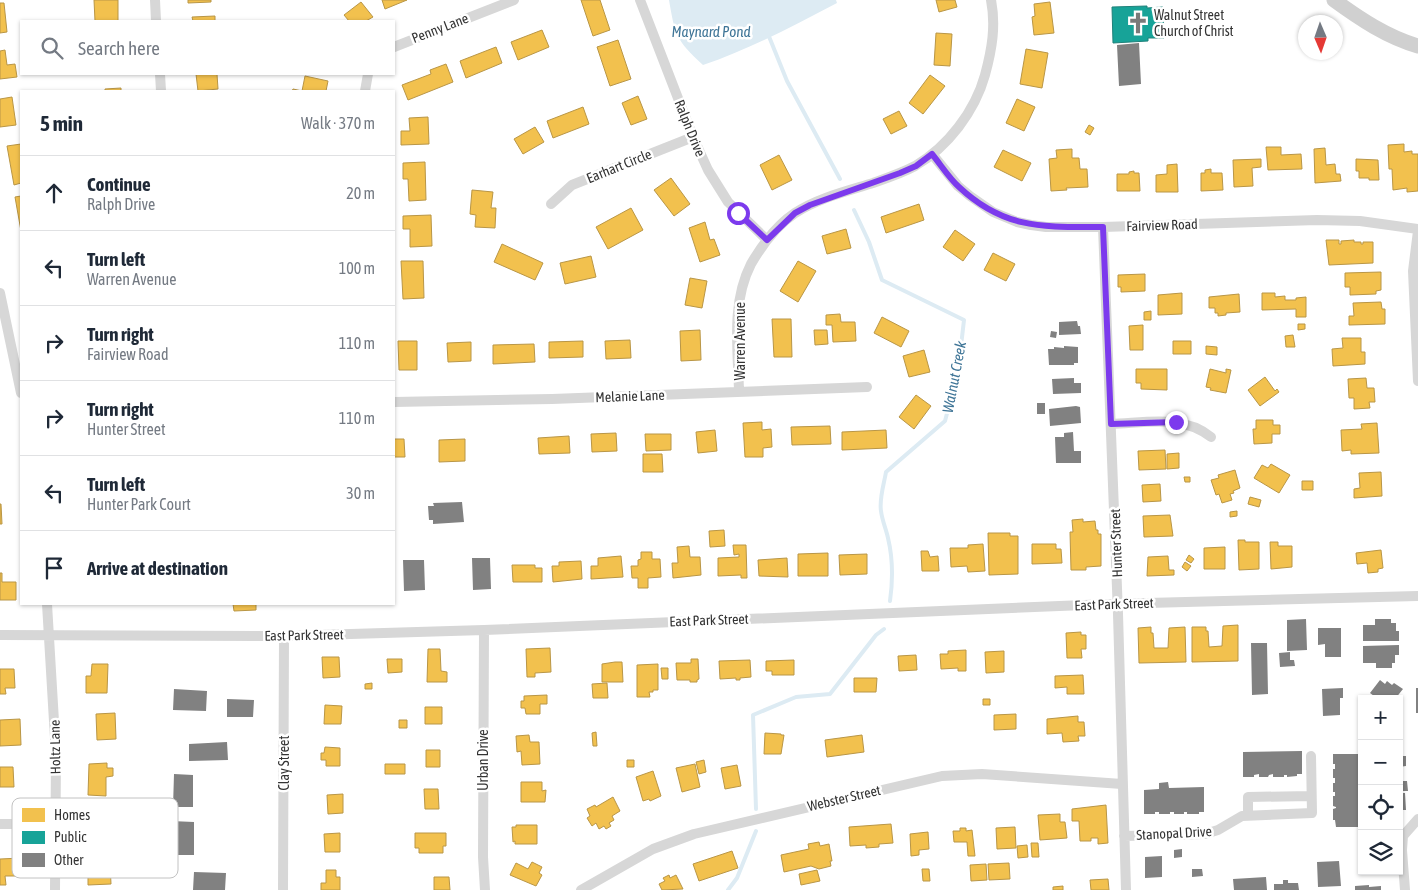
<!DOCTYPE html>
<html lang="en">
<head>
<meta charset="utf-8">
<style>
	body { margin:0; font-family:"Asap Condensed",sans-serif; background:#f6f6f7; color:#1f2937 }
	.controls { position:absolute; right:15px; bottom:15px; display:grid; overflow:hidden; border-radius:0px; box-shadow:0 1px 4px #0004 }
	.controls button { width:45px; height:45px; display:grid; place-items:center; padding:0; border:0; border-bottom:1px solid #e0e1e3; background:#fff; color:#1f2937; font:25px sans-serif }
	.compass { position:absolute; left:1298px; top:15px; width:45px; height:45px; border-radius:50%; background:#fff; box-shadow:0 1px 4px #0004; rotate:178deg }
	.stop { position:absolute; width:15px; height:15px; margin:-11px; border:4px solid #7c3aed; border-radius:50%; background:#fff }
	.stop.end { background:#7c3aed; border-color:#fff; box-shadow:0 1px 5px #0008 }
	.list { margin:0; padding:0; list-style:none }
	h2 { display:flex; justify-content:space-between; align-items:center; height:65px; margin:0; padding:0 20px; font-size:21px }
	h2 small { font-size:16px; font-weight:400; color:#747a83 }
	.list li { display:grid; grid-template-columns:32px 1fr auto; gap:15px; align-items:center; box-sizing:border-box; height:75px; padding:0 20px; border-top:1px solid #e0e1e3 }
	.list b { display:block; font-size:19px; white-space:nowrap }
	.list p { margin:0; font-size:16px; white-space:nowrap; color:#747a83 }
	.list em { font-size:16px; font-style:normal; color:#747a83 }
	.icon { flex:none; width:28px; height:28px; fill:none; stroke:currentColor; stroke-width:2; stroke-linecap:round; stroke-linejoin:round }
	.map { position:relative; flex:none; width:1418px; height:890px; overflow:hidden }
	.search { position:absolute; background:#fff; box-shadow:0 1px 4px #0004; left:20px; top:20px; width:375px; height:55px; display:flex; align-items:center; gap:12px; box-sizing:border-box; padding:0 18px; border-radius:0px; color:#747a83; font-size:19px }
	.panel { position:absolute; background:#fff; box-shadow:0 1px 4px #0004; left:20px; top:90px; width:375px; height:515px; border-radius:0px }
	.map>svg:first-child { display:block }
</style>
</head>
<body>
<div class="map">
<svg width="1418" height="890" viewBox="0 0 1418 890">
	<rect width="100%" height="100%" fill="#fff"/>
	<!-- water -->
	<path fill="#ddebf3" d="M669,0H836L837,3C793,26 750,49 703,65C676,40 675,35 669,0Z"/>
	<!-- homes -->
	<path fill="#f2c14e" stroke="#b99646" d="M94,0H118V21H95Z
		M188,0H211V2L188,3Z
		M382,0H407L385,9Z
		M581,0H600L610,30L593,36Z
		M936,0H955L957,7L939,12Z
		M361,2L373,17L366,21H349L344,15Z
		M1050,2L1054,33L1034,35L1032,17L1035,16L1034,4Z
		M0,3H4L7,32L0,33Z
		M215,16V21H193L192,17Z
		M542,30L549,47L518,60L511,42Z
		M936,33L952,34L950,66L934,65Z
		M618,40L631,79L610,86L597,47Z
		M496,47L502,63L466,78L460,61Z
		M1026,49L1048,53L1042,88L1020,84Z
		M5,50L7,65L15,64L17,77L0,79V51Z
		M446,64L453,82L408,100L402,85L431,74L430,70Z
		M196,74H217L218,89L198,91Z
		M930,75L945,86L923,114L909,103Z
		M305,76L328,81L326,91H292L293,89L302,91Z
		M121,88V91H105V89Z
		M638,96L647,119L631,125L622,103Z
		M12,97L16,125L0,127V99Z
		M1017,99L1035,107L1024,131L1006,123Z
		M583,107L589,124L553,138L547,121Z
		M899,111L907,126L891,134L883,119Z
		M428,117L429,144L401,145V131H410L409,118Z
		M1089,125L1094,128L1090,135L1085,132Z
		M535,127L544,142L523,154L514,139Z
		M21,144V183L14,185L7,146Z
		M1404,144V152L1412,151V154H1418V191L1407,192V188L1393,190L1392,169H1389L1388,145Z
		M1266,147H1281V155L1301,154L1302,169L1268,170Z
		M1325,148L1326,165L1335,164L1336,174H1340L1341,181L1315,183L1314,149Z
		M1072,149V158H1079L1080,169H1087L1088,187L1066,188L1067,190L1051,191L1049,159L1057,158L1056,150Z
		M1003,150L1031,163L1022,181L994,167Z
		M779,155L792,180L772,190L760,165Z
		M1261,159V167L1252,168L1253,186L1234,187L1233,160Z
		M1356,159L1378,160L1379,180H1369V178H1359V171H1356Z
		M425,162L426,200L409,201L408,179H403V163Z
		M1177,164L1178,192H1156V175L1167,174V165Z
		M1211,169V173H1222L1223,190L1201,191V173H1205V170Z
		M1134,171V173H1139L1140,191H1117V174H1129V172Z
		M671,178L690,204L674,216L654,190Z
		M472,190L493,192L491,208H496L495,228L475,227L476,215L470,214Z
		M21,196V231L15,197Z
		M919,204L924,220L886,233L881,217Z
		M631,208L643,230L608,249L596,227Z
		M431,215L432,246L410,247V229H403V216Z
		M705,222L710,240L714,239L720,255L700,262L689,228Z
		M846,229L851,248L827,254L822,236Z
		M955,230L975,244L963,261L943,247Z
		M1326,240H1339V244H1341V241L1354,240V242H1361V244H1363V242H1373V263L1329,265Z
		M502,244L543,263L535,280L494,262Z
		M993,253L1015,264L1006,281L984,270Z
		M591,256L596,277L565,284L560,263Z
		M401,261H423L424,298L403,299Z
		M798,261L816,271L798,302L780,291Z
		M1381,272V290L1376,291V294L1350,295V287H1345V273Z
		M1145,274V291L1121,292V287H1118V275Z
		M690,278L707,281L702,308L685,305Z
		M1182,293V314L1158,315V295Z
		M1262,293H1275V297L1285,296V300H1296V298L1306,297V317H1296V309L1262,310Z
		M1239,294L1240,312L1226,313V315L1218,316V313H1215V308H1209V297Z
		M1381,302L1382,309H1385V324L1349,325V316H1354L1353,303Z
		M1151,311V320H1144V312Z
		M840,314L841,322H855L856,341L833,342L832,325H826V315Z
		M882,317L909,331L901,347L874,333Z
		M772,319H791L792,357H774Z
		M1298,324H1305V329L1298,330Z
		M1143,325V350H1130L1129,326Z
		M700,330L701,360L681,361L680,331Z
		M814,330H827L828,344L815,345Z
		M1293,335L1295,347H1286L1285,336Z
		M1342,338H1361V352H1365V364L1333,366L1332,349L1343,348Z
		M630,340L631,358L606,359L605,341Z
		M398,341H417V370H399Z
		M583,341V357L549,358V342Z
		M1173,341H1191V354H1173Z
		M471,342V361L448,362L447,343Z
		M534,344L535,362L493,364V345Z
		M1206,346L1217,347V355L1206,354Z
		M924,350L930,372L909,377L903,356Z
		M1136,369H1167V390L1141,389V383H1136Z
		M1210,369L1226,373V369L1231,370L1226,393L1210,390L1211,388L1206,387Z
		M1265,377L1275,391L1277,389L1279,392L1260,406L1248,390Z
		M1366,378L1367,388H1374L1375,402H1369L1370,408L1354,409V398H1349L1348,379Z
		M916,395L931,406L914,429L899,417Z
		M1256,420H1273V425H1280V434H1272V443L1254,444L1253,429H1256Z
		M762,422V430L771,429L772,447L763,448V457H745L743,423Z
		M1377,423L1379,453L1351,454V450L1342,451L1341,430L1362,429L1361,424Z
		M830,426L831,444L792,445L791,427Z
		M715,430L717,451L698,453L696,432Z
		M886,430L887,448L842,450V432Z
		M616,433L617,451L592,452L591,434Z
		M645,434H671V450L646,451Z
		M569,436L570,453L539,454L538,438Z
		M394,439H404L405,457H394Z
		M465,439V461L439,462V440Z
		M1165,450L1166,469L1139,470L1138,451Z
		M1179,453V468L1167,469V454Z
		M643,454H662L663,472H643Z
		M1271,464L1290,475L1279,493L1254,478L1262,465L1268,468Z
		M1235,470L1240,488L1233,491L1234,493L1230,494L1232,500L1222,503L1219,494L1216,495L1211,480L1219,478L1218,475Z
		M1381,472L1382,496L1354,498V489L1360,488L1359,473Z
		M1184,477H1190V482H1185Z
		M1302,481H1313V490H1302Z
		M1160,484L1161,501L1143,502L1142,485Z
		M1250,497L1261,500L1259,507L1248,504Z
		M0,504H1L2,524H0Z
		M1237,511V516L1230,517V512Z
		M1170,515L1173,536L1144,537L1143,516Z
		M1083,519V522L1095,521L1096,530H1098V534H1101V566L1086,567V570H1071L1070,532H1073L1072,520Z
		M724,530L725,546L710,547L709,531Z
		M988,533H1010V536H1018V574L989,575Z
		M1238,540H1245V542H1259V569L1239,570Z
		M1270,542H1278V546H1292V567L1271,569Z
		M983,544L985,571L968,572L967,566L951,567L950,548H968V545Z
		M1032,544H1056V549H1061L1062,563L1032,564Z
		M733,545H746L747,578H741V575L718,576V558L739,557V554L734,555Z
		M689,546L690,557H700L701,575L673,578L672,563H678L677,547Z
		M1225,547V569H1204V548Z
		M1381,550L1383,568L1378,569V572L1368,573L1367,563L1357,564L1356,553Z
		M921,551H928L930,557L938,556L939,571H922Z
		M641,552H652V559H660L661,577L648,578V588H638V578H632L631,566H638V560L641,559Z
		M828,553V576H798V554Z
		M867,554V574L840,575L839,555Z
		M1189,555L1194,559L1191,563L1186,560Z
		M621,556L623,577L591,579V566H598V558Z
		M1168,556L1169,570H1174V575L1147,576L1148,557Z
		M787,558L788,577L759,576L758,560Z
		M581,561L582,579L553,582L552,566H559V562Z
		M1185,562L1191,566L1187,571L1182,567Z
		M512,565H535V568H542V582H513Z
		M0,573H2V582H16V600H0Z
		M233,604H256V610L234,611Z
		M1238,625V661L1192,662V627H1206V631H1208L1209,647L1222,646L1223,626Z
		M1151,627V633H1153L1154,648H1168L1169,628L1185,627L1186,662L1139,663L1138,628Z
		M1081,632V635H1086V649H1081L1082,658H1067L1066,633Z
		M550,648L551,672L535,673V677H527L526,649Z
		M428,649H440L441,671L447,672V682H427Z
		M966,650V671H958V668L941,669L940,654H948V651Z
		M1004,651V672L986,673L985,652Z
		M916,655L917,670L899,671L898,656Z
		M322,657H339L340,677L323,678Z
		M387,659H402V672L388,673Z
		M691,659H698L699,679L697,680V682H690V680H677L676,663H691Z
		M750,660L751,677L740,678V680H736V678L720,679L719,661Z
		M794,660V675H772V671H766V661Z
		M615,662H622L623,682H602V664Z
		M92,664H108L107,693H86V676H91Z
		M658,664V690H653V692H649L650,697H637V665Z
		M661,668H668V679H662Z
		M0,669H14L15,688H5L6,694H0Z
		M1083,675L1084,694H1067V687L1055,688V676Z
		M854,678H877L876,692H854Z
		M372,683V689H365V684Z
		M607,683L608,698H593L592,684Z
		M547,695V704H540V714H526L525,708H521V701H524V696Z
		M983,699H990V705H983Z
		M325,705L342,706L341,724H324Z
		M425,707H442V724H425Z
		M115,713L116,739L97,740L96,714Z
		M1016,714V729L994,730V715Z
		M1078,716V722H1084L1085,736H1078L1079,741L1063,742L1062,733L1047,734V719Z
		M20,719L21,745L0,746V720Z
		M399,720H407V728H399Z
		M596,732L597,746H593L592,733Z
		M765,733L781,734V735H784L781,754H764Z
		M529,735L530,742H539L540,764L522,765L521,751L517,752L516,736Z
		M862,735L864,752L827,757L825,740Z
		M325,747L340,748V766H326V760H321V753H324Z
		M426,750H440V767H426Z
		M627,760H634V767H627Z
		M704,760L706,772L699,774L696,762Z
		M107,763V768H113V776L106,777V796L88,795L89,764Z
		M385,764H405V774H385Z
		M695,764L700,787L682,792L676,768Z
		M737,765L741,786L725,789L721,768Z
		M0,767H13L14,787H0Z
		M653,771L661,796L650,801L649,799L643,801L636,777Z
		M521,782H542V791L546,790L545,802H521Z
		M424,789H438L439,809H425Z
		M343,794V813L328,814L327,795Z
		M613,797L620,811L612,816L614,820L609,823L611,826L606,829L604,826L599,829L596,823L592,826L587,818L590,816L587,809L595,805L596,807Z
		M1106,805L1108,843L1098,844V838H1091V841H1080L1079,821H1072V809Z
		M1060,814V822H1065L1067,838L1040,840L1038,815Z
		M891,824L893,843L879,844V847L866,848V845L850,846L849,827Z
		M516,825H537V844H515V841L513,842L512,827H516Z
		M1015,827L1016,848L997,849L996,828Z
		M960,828H966V831L972,830L975,856H968L967,842H954L953,831H960Z
		M928,832L929,849L919,850V855L911,856L910,834Z
		M340,833V852H325L324,834Z
		M415,833H446V846H443V853H419V848H415Z
		M819,842L820,846L829,844L832,861H830L831,866L819,869L811,866L784,872L781,855L809,849L808,844Z
		M1031,843H1038L1039,857H1032Z
		M1027,845L1028,857L1018,858L1017,846Z
		M732,851L738,868L699,881L693,864Z
		M21,858L22,876H5L6,885H0V859Z
		M532,862L542,867L539,873L542,875L536,886L510,875L516,863L528,869Z
		M110,863L111,884L88,885V864Z
		M1009,863L1010,879L989,880L988,864Z
		M986,864L987,880L971,881L970,865Z
		M922,869H929L930,881H923Z
		M326,870H336V877H340V890H321V883H326Z
		M817,870L820,881L801,885L799,874Z
		M669,875L670,878L676,875L683,889L662,890L659,884L665,881L663,878Z
		M434,877H449L450,890H434Z
		M1108,879L1109,890H1091L1090,880Z
		M1063,886V890H1053V887Z"/>
	<!-- public -->
	<path fill="#17a398" stroke="#1f817a" d="M1147,6V8L1163,7L1164,38H1148V41L1113,43L1112,7Z"/>
	<g fill="none" stroke-linecap="round" stroke-linejoin="round">
		<!-- stream -->
		<path stroke="#ddebf3" stroke-width="4" d="M768,34L787,81L840,179
			M854,210L869,242L882,280L964,320L958,372L945,421L886,472C884,484 879,499 881,511C882,520 886,529 888,538C893,559 893,580 890,601
			M756,809L753,715L796,697L830,694L876,635L884,629
			M728,890L737,878L756,831"/>
	</g>
	<!-- building -->
	<path fill="#818181" d="M1139,43L1141,84L1119,86L1117,45Z
		M1077,321L1078,326H1080L1081,334L1059,335V322Z
		M1051,331L1057,332L1056,338L1050,337Z
		M1064,346L1078,347V363H1074V365H1049L1048,349H1054V347L1064,348Z
		M1074,378V383H1081V393L1053,394L1052,379Z
		M1037,403H1045V414H1037Z
		M1076,406L1080,407L1081,423L1050,426L1049,409Z
		M1073,432L1074,451H1081V463H1056L1055,437H1064V433Z
		M462,502L464,522L433,524V520H429L428,506H434L433,503Z
		M472,558H490L491,589L473,590Z
		M403,560H424L425,590L404,591Z
		M1306,619L1307,650L1287,651V620Z
		M1375,619H1391V623H1396V631H1399V641H1363V625H1375Z
		M1318,628H1341V657H1325V644L1318,645Z
		M1251,643H1267L1268,694L1252,695Z
		M1399,645V655H1395V663H1392V668H1376V663H1363V646Z
		M1290,652V660H1294L1295,666L1280,667L1279,653Z
		M1380,680L1385,684L1387,681L1392,685L1394,683L1403,689L1395,699H1372L1374,696L1370,693Z
		M1343,688V698H1340V715L1323,716L1322,689Z
		M1416,688H1418V713H1416Z
		M174,689L207,691L206,711L173,710Z
		M227,699L254,700L253,717H227Z
		M1399,738H1403V753L1399,754Z
		M227,742L228,760L189,761V744Z
		M1302,751V774H1297V776L1287,777V775H1284V777H1273V774L1269,775L1268,777H1259V774L1254,775V777H1243V752Z
		M1333,754H1360L1362,827H1336L1335,820H1333V809L1336,808V807L1333,806V796H1335V792H1333V783H1335V778H1333V769H1335V764H1333Z
		M1399,756H1406V766L1399,767Z
		M1399,769H1403V779H1399Z
		M174,774L193,775V807H173Z
		M1399,781H1407L1408,791H1399Z
		M1168,782L1169,788L1204,787V812H1199V814H1187V812H1184V814H1174V812H1170V814H1159V812H1155V814H1144V790L1159,789V783Z
		M1399,793H1405L1406,810H1399Z
		M171,821L194,822V855H171Z
		M1182,849V857L1174,858V850Z
		M1162,856V877L1145,878V857Z
		M1339,861L1341,886L1318,887L1317,862Z
		M1192,869H1202L1203,876L1192,877Z
		M194,872L226,873L225,890H193Z
		M1266,877L1267,890H1234L1233,879Z
		M1283,880H1288V883H1298L1299,890H1274V884H1283Z
		M1369,885V887L1381,886V890H1355V886Z"/>
	<g fill="none" stroke-linecap="round" stroke-linejoin="round">
		<!-- minor -->
		<path stroke="#d7d7d7" stroke-width="10" d="M155,0L156,21
			M640,0L693,137L708,170L728,202L767,240
			M394,47L514,0
			M160,74L161,91
			M365,91L368,74
			M932,154L958,186L970,196L993,212L1017,222L1031,225L1046,227H1103L1317,220L1360,221L1418,229
			M551,204L572,185L693,137
			M1103,227L1118,614L1126,890
			M1418,231L1413,271L1418,381
			M0,293L21,393
			M739,391C738,349 731,303 751,264C762,245 777,225 795,213C818,198 847,191 873,183C887,178 902,173 915,166C948,147 975,111 985,75C992,49 996,26 991,0
			M394,402L552,399L867,387
			M1111,424C1145,423 1183,414 1211,437
			M47,604L56,755L55,890
			M484,630L483,857L485,890
			M0,635L284,636L484,630L1109,604L1418,596
			M1248,815V797L1311,796
			M0,824H55
			M1124,836L1205,834L1218,830L1242,816L1312,813L1311,756
			M283,890L284,636
			M581,890L653,849L694,834L942,776L982,774L1122,784
			M1405,890L1402,850L1403,836L1418,819"/>
		<!-- secondary -->
		<path stroke="#d0d0d0" stroke-width="15" d="M1334,0C1360,19 1387,37 1418,46"/>
	</g>
	<g fill="none" stroke-linecap="round" stroke-linejoin="round">
		<!-- route -->
		<path stroke="#7c3aed" stroke-width="6" d="M738,213L767,240L795,213L810,205L900,173L916,166L932,154C941,165 949,178 959,187C1005,230 1044,227 1103,227L1111,424L1176,422"/>
	</g>
	<!-- icons -->
	<defs>
		<g id="church-bare" transform="scale(1.725)"><path d="M-1.2-6h2.4v3.5h3.3v2.4h-3.3V6h-2.4V-.1h-3.3v-2.4h3.3Z" fill="#7a7a7a" stroke="#fff" stroke-width="2.5" paint-order="stroke"/></g>
	</defs>
	<g fill-rule="evenodd">
		<use href="#church-bare" x="1138" y="23"/>
	</g>
	<g text-anchor="middle" dominant-baseline="central" stroke-width="5" stroke-linejoin="round" paint-order="stroke">
		<!-- poi labels -->
		<g font-size="14" fill="#333" stroke="#fff" text-anchor="start">
			<text x="1154" y="15">Walnut Street<tspan x="1154" dy="16">Church of Christ</tspan></text>
		</g>
		<!-- street labels -->
		<g font-size="14" fill="#333" stroke="#fff">
			<text transform="translate(440 28) rotate(-21)">Penny Lane</text>
			<text transform="translate(690 128) rotate(68)">Ralph Drive</text>
			<text transform="translate(619 166) rotate(-22)">Earhart Circle</text>
			<text transform="translate(1162 225) rotate(-2)">Fairview Road</text>
			<text transform="translate(740 341) rotate(-90)">Warren Avenue</text>
			<text transform="translate(630 396) rotate(-2)">Melanie Lane</text>
			<text transform="translate(1116 543) rotate(-92)">Hunter Street</text>
			<text transform="translate(1114 604) rotate(-2)">East Park Street</text>
			<text transform="translate(709 620) rotate(-2)">East Park Street</text>
			<text transform="translate(304 635) rotate(-1)">East Park Street</text>
			<text transform="translate(55 747) rotate(-91)">Holtz Lane</text>
			<text transform="translate(483 760) rotate(-90)">Urban Drive</text>
			<text transform="translate(284 763) rotate(-90)">Clay Street</text>
			<text transform="translate(844 798) rotate(-13)">Webster Street</text>
			<text transform="translate(1174 833) rotate(-3)">Stanopal Drive</text>
		</g>
		<!-- water labels -->
		<g font-size="15" font-style="italic" fill="#3f7597" stroke="#fff">
			<text x="711" y="31">Maynard Pond</text>
			<text transform="translate(954 377) rotate(-79)">Walnut Creek</text>
		</g>
	</g>
	<!-- legend -->
	<rect x="12" y="798" width="166" height="80" rx="8" fill="#fff" stroke="#c2c2c2" stroke-width="1"/>
	<rect x="22" y="808" width="23" height="14" fill="#f2c14e"/>
	<rect x="22" y="831" width="23" height="13" fill="#17a398"/>
	<rect x="22" y="853" width="23" height="14" fill="#818181"/>
	<g font-size="14" fill="#333">
		<text x="54" y="820">Homes</text>
		<text x="54" y="842">Public</text>
		<text x="54" y="865">Other</text>
	</g>
</svg>
<div class="controls">
<button>+</button>
<button>−</button>
<button><svg class="icon" aria-label="locate" viewBox="0 0 24 24"><circle cx="12" cy="12" r="6"/><path d="M12 2v4M12 18v4M2 12h4M18 12h4"/></svg></button>
<button><svg class="icon" aria-label="layers" viewBox="0 0 24 24"><path d="M12 4l9 5-9 5-9-5zM3 14l9 5 9-5"/></svg></button>
</div>
<svg class="compass" viewBox="-18 -18 36 36"><path d="M0-13l5 13h-10z" fill="#e53935"/><path d="M0 13l5-13h-10z" fill="#747a83"/></svg>
<div class="stop" style="left:738px;top:213px"></div>
<div class="stop end" style="left:1176px;top:422px"></div>
<div class="search"><svg class="icon" aria-label="search" viewBox="0 0 24 24"><circle cx="10" cy="10" r="6"/><path d="M15 15l6 6"/></svg>Search here</div>
<section class="panel">
<h2>5 min<small>Walk · 370 m</small></h2>
<ul class="list">
<li><svg class="icon" aria-label="ahead" viewBox="0 0 24 24"><path d="M12 20V5M6 11l6-6 6 6"/></svg><div><b>Continue</b><p>Ralph Drive</p></div><em>20 m</em></li>
<li><svg class="icon" aria-label="left" viewBox="0 0 24 24"><path d="M17 20v-9H6M10 6l-5 5 5 5"/></svg><div><b>Turn left</b><p>Warren Avenue</p></div><em>100 m</em></li>
<li><svg class="icon" aria-label="right" viewBox="0 0 24 24"><path d="M7 20v-9h11M14 6l5 5-5 5"/></svg><div><b>Turn right</b><p>Fairview Road</p></div><em>110 m</em></li>
<li><svg class="icon" aria-label="right" viewBox="0 0 24 24"><path d="M7 20v-9h11M14 6l5 5-5 5"/></svg><div><b>Turn right</b><p>Hunter Street</p></div><em>110 m</em></li>
<li><svg class="icon" aria-label="left" viewBox="0 0 24 24"><path d="M17 20v-9H6M10 6l-5 5 5 5"/></svg><div><b>Turn left</b><p>Hunter Park Court</p></div><em>30 m</em></li>
<li><svg class="icon" aria-label="arrive" viewBox="0 0 24 24"><path d="M6 21V4h12l-3 4 3 4H6"/></svg><div><b>Arrive at destination</b></div></li>
</ul>
</section>
</div>
</body>
</html>
